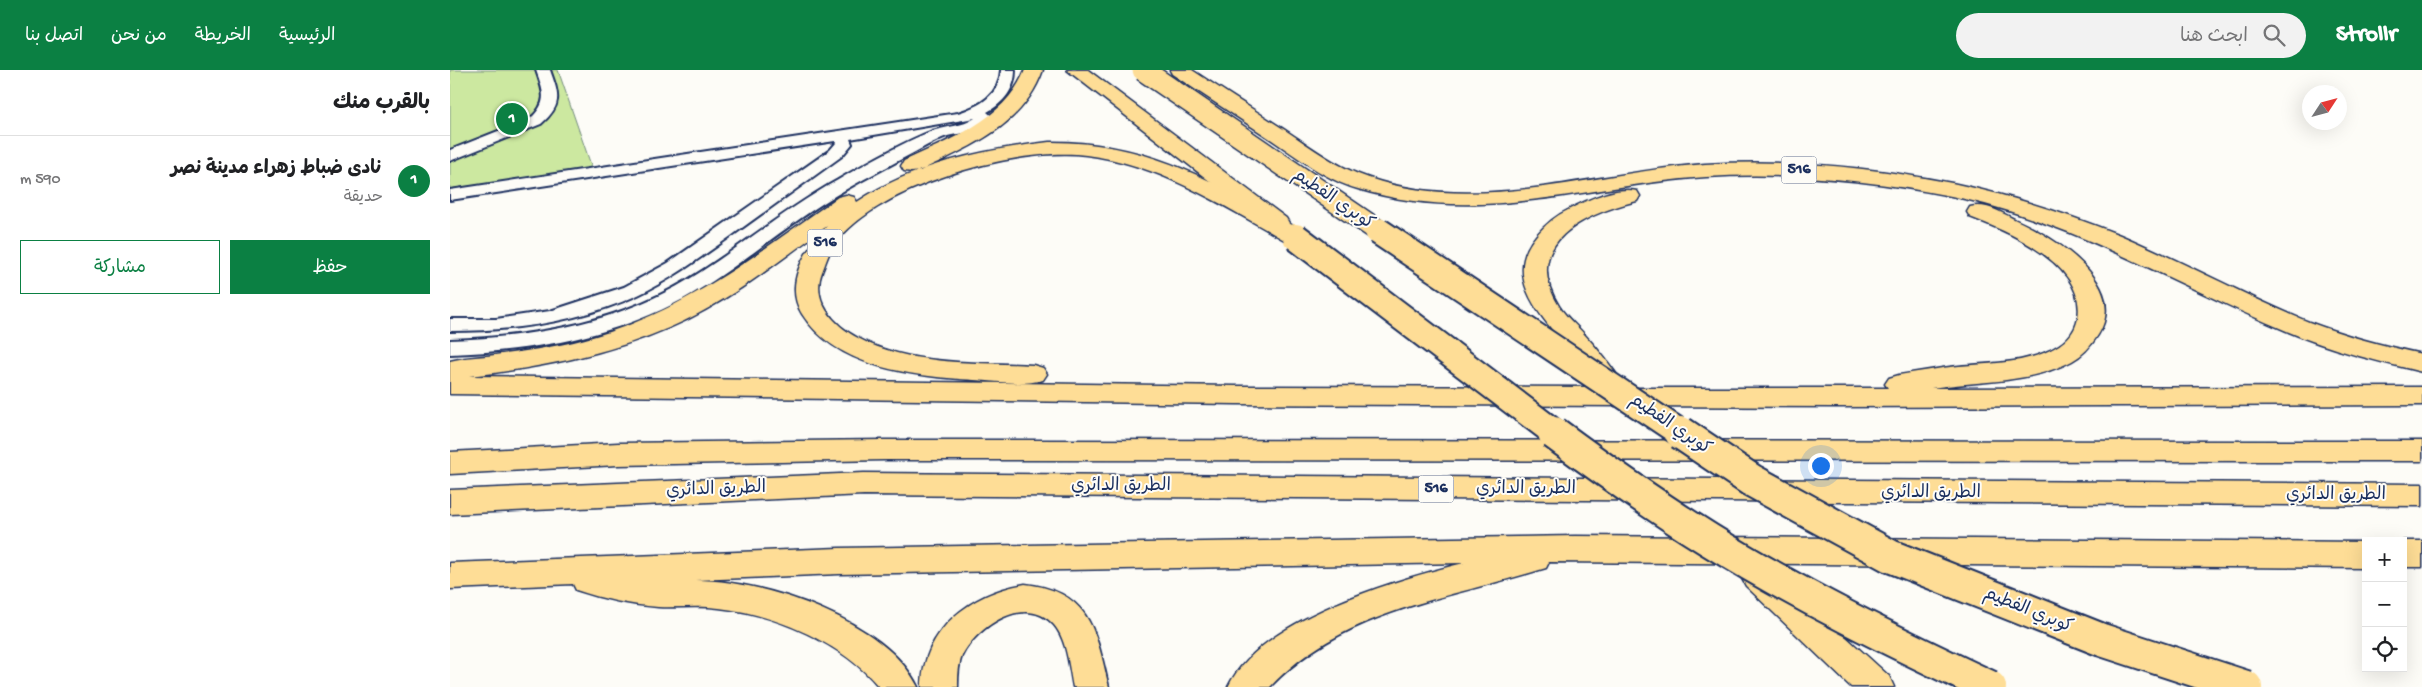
<!DOCTYPE html>
<html lang="ar">
<head>
<meta charset="utf-8">
<style>
	body { margin:0; font-family:"Gochi Hand","Playpen Sans Arabic",sans-serif; background:#f2f2f2; color:#202124; direction:rtl }
	.controls { position:absolute; right:15px; bottom:15px; display:grid; overflow:hidden; border-radius:0px; box-shadow:0 5px 20px #0002 }
	.controls button { width:45px; height:45px; display:grid; place-items:center; padding:0; border:0; border-bottom:1px solid #e0e0e0; background:#fff; color:#202124; font:25px sans-serif }
	.compass { position:absolute; left:1852px; top:15px; width:45px; height:45px; border-radius:50%; background:#fff; box-shadow:0 5px 20px #0002; rotate:54deg }
	.you { position:absolute; left:1370px; top:395px; width:18px; height:18px; margin:-12px; border:4px solid #fff; border-radius:50%; background:#1a73e8; box-shadow:0 0 0 8px #1a73e833 }
	.badge { display:grid; place-items:center; width:32px; height:32px; border-radius:50%; background:#0b8043; color:#fff; font-size:16px; font-weight:700 }
	.pin { position:absolute; translate:-50% -50%; border:2px solid #fff; box-shadow:0 1px 5px #0006 }
	.list { margin:0; padding:0; list-style:none }
	h2 { display:flex; justify-content:space-between; align-items:center; height:65px; margin:0; padding:0 20px; font-size:21px }
	h2 small { font-size:16px; font-weight:400; color:#757577 }
	.list li { display:grid; grid-template-columns:32px 1fr auto; gap:15px; align-items:center; box-sizing:border-box; height:90px; padding:0 20px; border-top:1px solid #e0e0e0 }
	.list b { display:block; font-size:19px; white-space:nowrap }
	.list p { margin:0; font-size:16px; white-space:nowrap; color:#757577 }
	.list em { font-size:16px; font-style:normal; color:#757577 }
	.actions { display:flex; gap:10px; padding:15px 20px }
	.actions a { flex:1; padding:11px 0; border:1px solid #0b8043; border-radius:0px; text-align:center; font-size:18px; color:#0b8043 }
	.actions .main { background:#0b8043; color:#fff }
	.icon { flex:none; width:28px; height:28px; fill:none; stroke:currentColor; stroke-width:2; stroke-linecap:round; stroke-linejoin:round }
	.map { position:relative; flex:none; width:1972px; height:617px; overflow:hidden; direction:ltr }
	header { display:flex; align-items:center; gap:30px; box-sizing:border-box; height:70px; padding:0 25px; background:#0b8043; color:#fff }
	header strong { font-size:24px }
	nav { display:flex; gap:28px; margin-inline-start:auto; font-size:18px }
	.search { width:350px; height:45px; background:#f2f2f2; display:flex; align-items:center; gap:12px; box-sizing:border-box; padding:0 18px; border-radius:28px; color:#757577; font-size:19px }
	main { display:flex }
	aside { flex:1; background:#fff }
	.map>svg:first-child { display:block }
</style>
</head>
<body>
<header>
<strong>Strollr</strong>
<div class="search"><svg class="icon" aria-label="search" viewBox="0 0 24 24"><circle cx="10" cy="10" r="6"/><path d="M15 15l6 6"/></svg>ابحث هنا</div>
<nav><a>الرئيسية</a><a>الخريطة</a><a>من نحن</a><a>اتصل بنا</a></nav>
</header>
<main>
<div class="map">
<svg width="1972" height="617" viewBox="0 0 1972 617">
	<rect width="100%" height="100%" fill="#fdfcf7"/>
	<filter id="ink" filterUnits="userSpaceOnUse"><feTurbulence type="fractalNoise" baseFrequency=".02" numOctaves="2"/><feDisplacementMap in="SourceGraphic" scale="10" xChannelSelector="R" yChannelSelector="G"/><feConvolveMatrix kernelMatrix="1 2 1 2 8 2 1 2 1" color-interpolation-filters="sRGB"/></filter>
	<g filter="url(#ink)">
		<!-- green -->
		<path fill="#cce8a0" stroke="#748c7f" d="M0,0H108L142,98L0,119Z"/>
		<g fill="none" stroke-linecap="round" stroke-linejoin="round">
			<!-- minor casing -->
			<g stroke="#1b2f5e" stroke-width="4">
				<path id="minor" d="M86,0H100C109,25 113,35 91,54L0,91V80L81,48C99,31 93,21 86,0Z
					M551,0H565C565,19 554,33 537,42L544,48C532,65 509,61 492,68C473,77 454,88 435,98C406,113 378,129 351,148C312,175 275,206 233,229C161,268 80,281 0,284V270C88,267 174,252 249,203C296,173 339,137 388,110C418,92 450,74 482,61C497,56 512,57 525,48L400,69L402,74L392,86C355,113 318,139 281,166C251,187 222,209 188,225C129,252 64,261 0,261V249H46L100,241L174,217L218,193L380,80L386,73L385,71L0,130V120L508,43C530,36 550,25 551,0Z"/>
			</g>
			<!-- major casing -->
			<g stroke="#1b2f5e" stroke-width="3">
				<path id="major" d="M617,0H638L836,148L839,153L836,158L828,160L820,158Z"/>
			</g>
			<!-- highway casing -->
			<g stroke="#1b2f5e" stroke-width="3">
				<path id="highway" d="M575,0H593C573,57 520,76 470,101L462,102L454,101L451,96L454,91C500,69 555,50 575,0Z
					M720,0H742C772,20 804,40 835,60C862,78 888,98 919,108C1028,145 1145,102 1255,94C1338,89 1421,97 1502,113C1559,125 1615,143 1670,165C1734,192 1795,226 1859,252C1896,266 1934,276 1972,284V302C1927,291 1881,280 1839,262C1725,215 1623,151 1501,126C1421,110 1338,102 1256,107C1135,115 1030,156 908,119C876,110 849,88 822,70C789,48 755,26 722,4Z
					M599,72C702,71 767,114 854,162L858,167L854,172L846,174L838,172C774,136 710,94 636,85C567,76 419,117 381,180C377,187 375,195 372,202C361,231 384,255 408,268C460,296 526,292 583,295L593,298L597,304L593,310C572,316 546,311 524,310C465,306 387,299 352,244C333,213 356,179 377,156C328,192 278,232 221,257C157,285 88,298 19,306L786,316L1147,317C1139,306 1132,294 1123,284C1096,251 1050,209 1086,166C1095,155 1105,146 1118,140C1137,130 1166,116 1187,121L1190,126L1187,131C1137,143 1069,172 1109,236C1115,246 1126,255 1134,264C1149,280 1162,297 1174,315L1172,318H1438L1435,314L1439,308L1449,305C1469,302 1489,298 1509,296C1538,293 1569,294 1596,282C1611,276 1625,265 1628,248C1637,195 1560,162 1520,147L1517,142L1520,137C1536,133 1552,143 1566,150C1604,167 1680,214 1648,265C1641,276 1633,285 1622,291C1580,314 1526,311 1481,318L1972,317V335L1386,337L786,334L0,324V291C15,287 30,287 45,285C79,281 113,276 146,266C237,240 311,181 388,127L396,125L404,127L407,132C464,94 533,80 599,72Z
					M434,370L1972,371V391L434,390L168,395L0,404V382L168,373Z
					M414,403L1972,414V436L414,425L0,444V420Z
					M1125,466L1916,472V498L1099,492L1096,498C998,529 894,539 820,617H778C810,549 945,510 1014,493L389,504L245,510C314,510 436,550 468,617H429C393,573 325,544 269,538C249,535 228,538 208,537C180,535 153,529 126,520L123,514L0,519V493L389,478Z
					M1953,471H1972V497H1953Z
					M1308,494L1320,498L1439,606L1444,617H1401L1296,516L1291,507L1296,498Z
					M575,514C640,521 646,561 659,617H623C619,597 617,570 604,555C576,523 526,557 512,586C508,596 508,607 508,617H472C473,559 521,523 575,514Z"/>
			</g>
			<!-- minor -->
			<use href="#minor" fill="#fdfcf7" fill-rule="evenodd"/>
			<!-- major -->
			<use href="#major" fill="#fedd96" fill-rule="evenodd"/>
			<!-- highway -->
			<use href="#highway" fill="#fedd96" fill-rule="evenodd"/>
			<!-- major-bridge-far2 casing -->
			<g stroke="#1b2f5e" stroke-width="24" stroke-linecap="butt">
				<path id="major-bridge-far2" d="M693,0L930,162"/>
			</g>
			<!-- major-bridge-far1 casing -->
			<g stroke="#1b2f5e" stroke-width="30" stroke-linecap="butt">
				<path id="major-bridge-far1" d="M928,161L1232,364
					M846,167L1106,364"/>
			</g>
			<!-- major-bridge casing -->
			<g stroke="#1b2f5e" stroke-width="36" stroke-linecap="butt">
				<path id="major-bridge" d="M1104,363C1154,400 1205,436 1258,469C1348,525 1444,572 1540,617
					M1231,363L1301,410L1440,486L1652,570L1796,617"/>
			</g>
			<!-- major-bridge-far2 -->
			<use href="#major-bridge-far2" stroke="#fedd96" stroke-width="21"/>
			<!-- major-bridge-far1 -->
			<use href="#major-bridge-far1" stroke="#fedd96" stroke-width="26"/>
			<!-- major-bridge -->
			<use href="#major-bridge" stroke="#fedd96" stroke-width="32"/>
		</g>
	</g>
	<g text-anchor="middle" dominant-baseline="central" stroke-width="4" stroke-linejoin="round" paint-order="stroke">
		<!-- shield labels -->
		<g fill="#fdfcf7" stroke="#5f6c8c" stroke-width="1">
			<rect x="1331.5" y="86.5" width="35" height="27" rx="4"/>
			<rect x="357.5" y="159.5" width="35" height="27" rx="4"/>
			<rect x="968.5" y="405.5" width="35" height="27" rx="4"/>
		</g>
		<g font-size="16" font-weight="bold" fill="#1b2f5e">
			<text x="1349" y="100">516</text>
			<text x="375" y="173">516</text>
			<text x="986" y="419">516</text>
		</g>
		<!-- street labels -->
		<g font-size="18" fill="#1b2f5e" stroke="#fdfcf7">
			<text transform="translate(883 130) rotate(34)">كوبري الفطيم</text>
			<text transform="translate(1220 355) rotate(34)">كوبري الفطيم</text>
			<text x="671" y="416">الطريق الدائري</text>
			<text x="1076" y="419">الطريق الدائري</text>
			<text transform="translate(266 420) rotate(-2)">الطريق الدائري</text>
			<text x="1481" y="423">الطريق الدائري</text>
			<text x="1886" y="425">الطريق الدائري</text>
			<text transform="translate(1578 541) rotate(22)">كوبري الفطيم</text>
		</g>
	</g>
</svg>
<div class="controls">
<button>+</button>
<button>−</button>
<button><svg class="icon" aria-label="locate" viewBox="0 0 24 24"><circle cx="12" cy="12" r="6"/><path d="M12 2v4M12 18v4M2 12h4M18 12h4"/></svg></button>
</div>
<svg class="compass" viewBox="-18 -18 36 36"><path d="M0-13l5 13h-10z" fill="#e53935"/><path d="M0 13l5-13h-10z" fill="#757577"/></svg>
<div class="you"></div>
<div class="pin badge" style="left:62px;top:49px">1</div>
</div>
<aside>
<h2>بالقرب منك<small></small></h2>
<ul class="list">
<li><span class="badge">1</span><div><b>نادى ضباط زهراء مدينة نصر</b><p>حديقة</p></div><em>590 m</em></li>
</ul>
<div class="actions"><a class="main">حفظ</a><a>مشاركة</a></div>
</aside>
</main>
</body>
</html>
